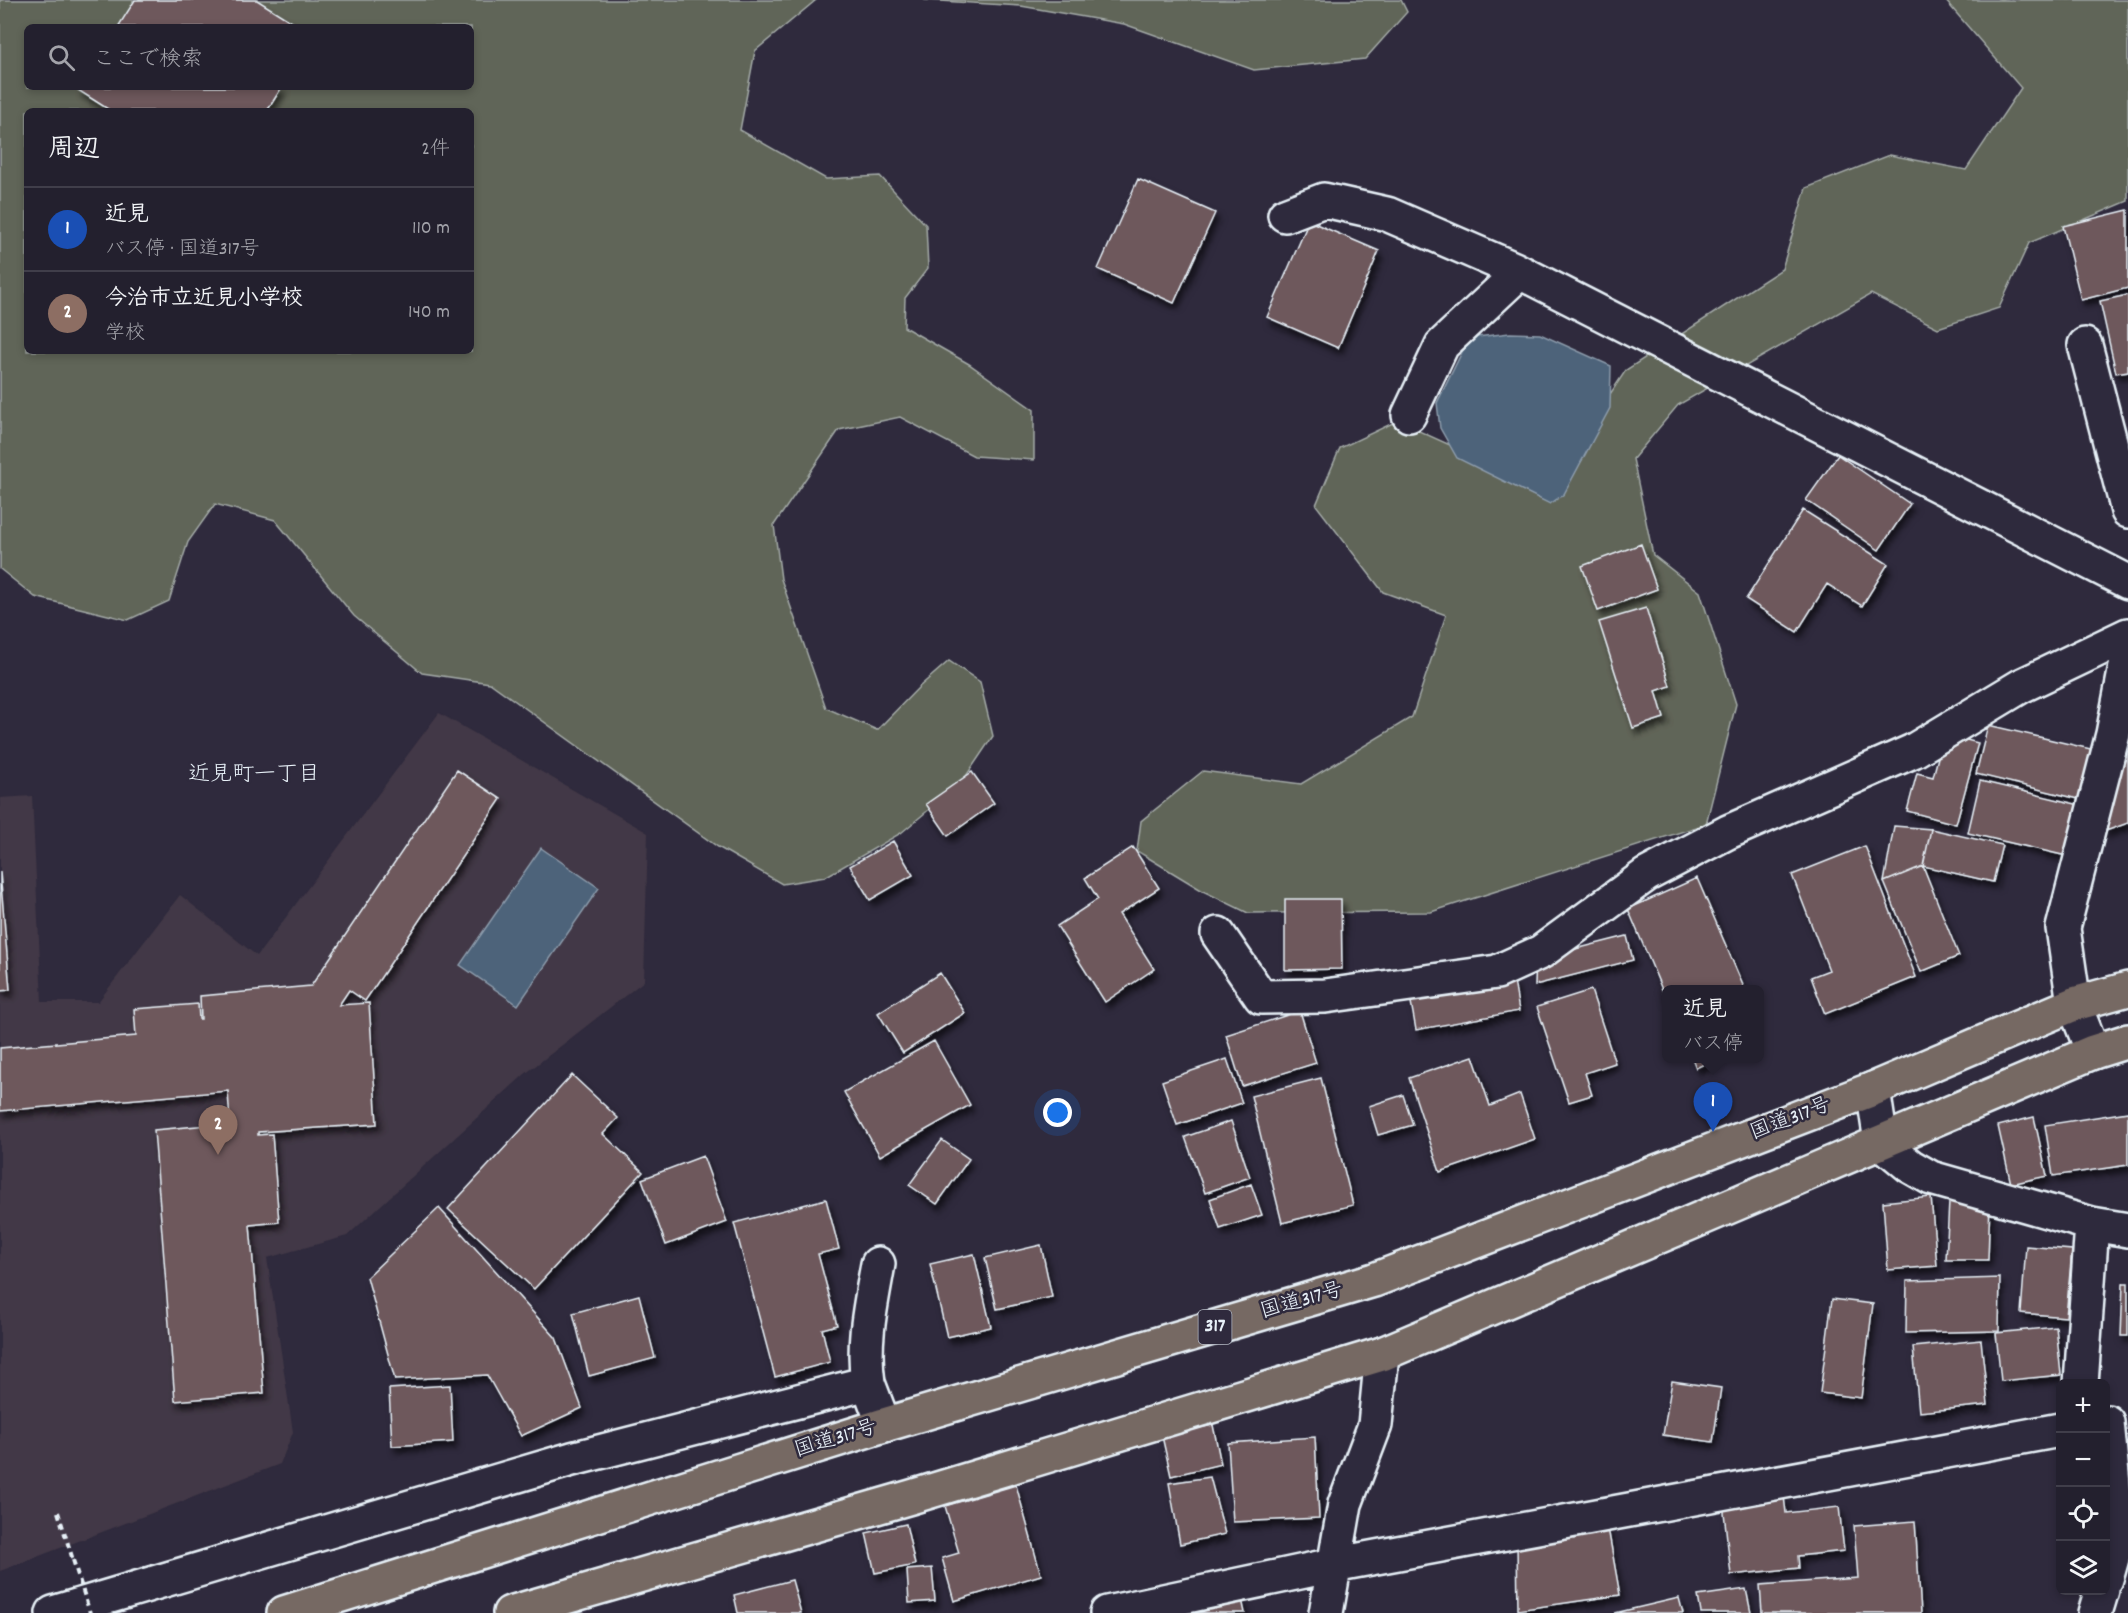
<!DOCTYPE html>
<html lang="ja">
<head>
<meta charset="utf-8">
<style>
	body { margin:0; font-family:Dekko,"Klee One",sans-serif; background:#2b2836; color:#f1f3f6 }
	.controls { position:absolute; right:18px; bottom:18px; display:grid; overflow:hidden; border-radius:9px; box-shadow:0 3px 9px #0003 }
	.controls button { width:54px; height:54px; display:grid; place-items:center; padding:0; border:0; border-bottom:2px solid #403e4a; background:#23202e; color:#f1f3f6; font:30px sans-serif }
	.you { position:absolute; left:1058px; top:1113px; width:21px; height:21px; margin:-15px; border:4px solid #fff; border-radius:50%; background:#1a73e8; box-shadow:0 0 0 9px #1a73e833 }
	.badge { display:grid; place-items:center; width:39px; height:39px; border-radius:50%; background:#ffd166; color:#fff; font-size:20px; font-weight:700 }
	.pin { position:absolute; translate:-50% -50px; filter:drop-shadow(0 2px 3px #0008) }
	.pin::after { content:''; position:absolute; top:32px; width:21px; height:18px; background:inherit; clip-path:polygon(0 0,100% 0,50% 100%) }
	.popup { position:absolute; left:1662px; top:985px; width:102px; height:78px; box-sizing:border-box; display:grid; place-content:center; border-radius:9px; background:#23202e; filter:drop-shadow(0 2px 4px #0005); font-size:20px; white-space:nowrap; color:#a3a3aa }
	.popup b { font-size:22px; color:#f1f3f6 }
	.popup::after { content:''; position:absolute; left:50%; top:100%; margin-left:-12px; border:12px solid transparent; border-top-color:#23202e }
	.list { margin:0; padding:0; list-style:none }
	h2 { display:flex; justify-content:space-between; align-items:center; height:78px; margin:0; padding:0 24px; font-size:26px }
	h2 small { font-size:20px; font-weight:400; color:#a3a3aa }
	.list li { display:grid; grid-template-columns:39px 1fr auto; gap:18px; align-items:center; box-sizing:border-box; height:84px; padding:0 24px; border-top:2px solid #403e4a }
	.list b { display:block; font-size:22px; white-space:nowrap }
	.list p { margin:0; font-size:20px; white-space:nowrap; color:#a3a3aa }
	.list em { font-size:20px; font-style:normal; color:#a3a3aa }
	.icon { flex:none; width:33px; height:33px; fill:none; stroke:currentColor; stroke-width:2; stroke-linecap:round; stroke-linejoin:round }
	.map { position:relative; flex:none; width:2128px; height:1613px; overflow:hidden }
	.search { position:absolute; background:#23202e; box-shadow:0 3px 9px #0003; left:24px; top:24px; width:450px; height:66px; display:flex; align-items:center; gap:15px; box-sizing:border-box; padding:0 21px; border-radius:9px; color:#a3a3aa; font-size:22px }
	.panel { position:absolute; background:#23202e; box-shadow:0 3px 9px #0003; left:24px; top:108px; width:450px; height:246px; border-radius:9px }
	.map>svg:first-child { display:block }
</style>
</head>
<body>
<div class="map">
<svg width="2128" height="1613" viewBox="0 0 2128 1613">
	<defs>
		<filter id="shadow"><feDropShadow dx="3.5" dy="6" stdDeviation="3" flood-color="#0009"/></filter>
	</defs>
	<rect width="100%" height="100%" fill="#2f2a3d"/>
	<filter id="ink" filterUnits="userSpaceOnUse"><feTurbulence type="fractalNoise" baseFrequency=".0167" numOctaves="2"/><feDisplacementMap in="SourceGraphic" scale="12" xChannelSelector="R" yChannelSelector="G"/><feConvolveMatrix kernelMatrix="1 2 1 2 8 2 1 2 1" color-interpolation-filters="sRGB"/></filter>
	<g filter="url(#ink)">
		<!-- built -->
		<path fill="#423846" d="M439,713L648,833L644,981L525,1074L347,1236L267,1258L293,1432L280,1464L0,1571V798L32,796L42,1002H98L180,895L257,956Z"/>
		<!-- green -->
		<path fill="#616558" stroke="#a4aba8" stroke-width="1.5" fill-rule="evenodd" d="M0,0H816L755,51L740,130L826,179L880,176L926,225L928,268L905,298L904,327L969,364L1034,410V460L974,456L900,417L839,430L774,525L781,579L826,708L877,730L919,687L949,661L980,682L993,736L962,782L901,833L825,877L782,884L718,847L490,683L422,673L354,616L275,520L215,504L188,542L169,601L128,620L35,597L0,569ZM27,27H471V87H27ZM27,111H471V351H27Z
			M924,0H1401L1407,12L1365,59L1254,70L1124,24L1021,6Z
			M1945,0H2128V201L2029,243L1999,308L1938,328L1871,294L1678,405L1633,459L1653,555L1700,592L1736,704L1706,824L1431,912L1248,913L1203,891L1137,851L1141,821L1203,771L1301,784L1412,717L1446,615L1383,592L1316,505L1340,448L1397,421L1547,489L1626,370L1782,269L1806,188L1890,155L1966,170L2021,88Z"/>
		<!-- water -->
		<path fill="#4e637a" stroke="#8c9cac" stroke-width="1.5" d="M1510,333L1540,334L1611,366L1610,408L1564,494L1550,504L1457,458L1440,428L1437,403L1463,350L1477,337Z
			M541,848L599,888L518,1005L460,965Z"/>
		<!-- building -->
		<path fill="#6e585c" stroke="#e8f1f8" stroke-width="1.5" filter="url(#shadow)" d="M135,0H257L300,27H118Z
			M80,87H282L267,111H111L78,90Z
			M1138,179L1215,213L1174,303L1098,269Z
			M2128,210V288L2081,300L2063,226Z
			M1309,221L1379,251L1338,348L1267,317Z
			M2128,295V371L2116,373L2100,301Z
			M1838,455L1910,504L1879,550L1806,500Z
			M1803,510L1888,564L1862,606L1827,584L1797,632L1746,599Z
			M1641,544L1657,589L1598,611L1582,566Z
			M1646,608L1670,686L1656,691L1664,718L1633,728L1599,622Z
			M1988,725L2095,750L2083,800L1976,774Z
			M1944,734L1978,743L1956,824L1907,811L1917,773L1933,777Z
			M2128,741V823L2103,832Z
			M457,770L501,799L365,1001L349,990L339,1005L369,1003L377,1124L258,1132V1135L272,1134L279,1222L250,1225L264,1393L175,1401L154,1130L230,1123L228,1091L0,1111V1048L136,1036L134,1009L198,1004L199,1019H201L200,996L311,986Z
			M972,772L994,803L948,836L926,804Z
			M1980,781L2084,806L2071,857L1968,833Z
			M1894,826L1931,829L1923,866L1884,882Z
			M1931,829L2002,845L1993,882L1923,866Z
			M893,841L913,875L870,900L850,866Z
			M1865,846L1916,977L1825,1014L1811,977L1829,970L1792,875Z
			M1133,847L1159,888L1119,914L1154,969L1105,1002L1057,926L1098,899L1085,878Z
			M1923,866L1959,956L1921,972L1884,882Z
			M0,872L10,990L0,991Z
			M1697,878L1745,990H1666V999L1628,909Z
			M1285,899H1341L1342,969L1285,970Z
			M1627,936L1633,960L1535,985L1536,959Z
			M940,973L965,1013L903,1053L878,1013Z
			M1514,981L1519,1011L1416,1030L1409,991Z
			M1591,990L1615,1063L1585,1073L1592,1095L1569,1102L1537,1007Z
			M1300,1011L1316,1063L1242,1086L1226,1035Z
			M934,1041L970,1105L880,1156L844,1092Z
			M1473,1056L1490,1106L1520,1094L1535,1139L1440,1172L1409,1078Z
			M1692,1058H1717L1696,1068Z
			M1227,1059L1242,1103L1177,1125L1162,1081Z
			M572,1075L618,1118L603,1134L643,1172L534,1289L448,1209Z
			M1321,1078L1353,1205L1282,1223L1251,1096Z
			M1403,1095L1413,1125L1378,1135L1369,1106Z
			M2128,1112V1165L2053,1176L2045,1125Z
			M2034,1117L2047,1176L2011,1184L1998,1126Z
			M1231,1121L1250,1177L1205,1193L1185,1137Z
			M942,1140L969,1159L937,1204L909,1185Z
			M703,1156L727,1222L666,1245L642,1179Z
			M1251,1184L1262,1215L1220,1229L1210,1199Z
			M1931,1197L1937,1266L1888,1270L1883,1202Z
			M826,1199L839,1249L818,1254L837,1325L822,1329L830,1362L775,1377L734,1223Z
			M1990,1201L1988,1260H1946L1949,1202Z
			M439,1208L556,1338L582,1408L521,1436L487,1375L395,1380L367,1277Z
			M1041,1245L1052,1297L997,1309L985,1258Z
			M2026,1246L2072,1250L2066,1317L2021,1313Z
			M974,1254L991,1327L947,1337L930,1264Z
			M2000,1278L1999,1331L1906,1333L1907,1281Z
			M2123,1283H2128V1336H2121Z
			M639,1295L655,1358L589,1376L573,1313Z
			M1832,1299L1873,1304L1861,1398L1820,1393Z
			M2056,1327L2061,1375L2001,1381L1996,1333Z
			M1981,1340L1988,1405L1919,1412L1913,1347Z
			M1672,1381L1721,1388L1713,1442L1663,1435Z
			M450,1385L453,1442L392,1446L389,1389Z
			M1213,1425L1221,1464L1171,1476L1162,1436Z
			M1315,1437L1319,1518L1233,1522L1228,1443Z
			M1210,1477L1225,1534L1180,1544L1169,1483Z
			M1016,1485L1041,1575L954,1601L942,1558L959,1553L945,1506Z
			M1784,1496L1786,1513L1839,1507L1844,1551L1798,1556L1799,1568L1731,1575L1723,1503Z
			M1915,1521L1921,1613H1762L1760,1585L1858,1578L1854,1526Z
			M906,1524L915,1565L875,1573L866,1533Z
			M1608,1528L1620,1595L1518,1610L1517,1543Z
			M932,1568L935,1601L909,1603L907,1570Z
			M792,1580L801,1613H738L734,1595Z
			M1746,1589L1751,1613H1701L1698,1596Z
			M1679,1598L1683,1613H1615Z
			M1242,1599L1245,1613H1189V1610Z"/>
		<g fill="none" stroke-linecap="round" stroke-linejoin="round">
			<!-- minor casing -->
			<g stroke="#e8f1f8" stroke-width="38">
				<path id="minor" d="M1285,215L1324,200L1387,214L1514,269L2128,582
					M2085,345L2128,511
					M1409,415L1442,345L1520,272
					M1218,934L1261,997L1325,996L1497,972L1541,952L1646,875L1728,832L1913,751L2021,686L2128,635
					M2093,1052L2074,1004L2063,928L2113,734L2128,656
					M1873,1089L1881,1142L1910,1166L1931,1178L2092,1224L2128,1230
					M868,1383C862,1342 871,1304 878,1264
					M2081,1384L2092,1224
					M2106,1579L2118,1537L2107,1422
					M53,1613L572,1459L868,1383L884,1425
					M1107,1613L1333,1565L2060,1430
					M1326,1613L1345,1504L1375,1425L1382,1354
					M2095,1613L2102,1590"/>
			</g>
			<!-- trunk casing -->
			<g stroke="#e8f1f8" stroke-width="38">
				<path id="trunk" d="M284,1613L884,1425L1374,1280L1873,1089L2074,1004L2128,989
					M510,1613L911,1497L1382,1354L2093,1052L2128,1041"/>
			</g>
			<!-- path -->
			<path stroke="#e8f1f8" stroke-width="4" stroke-dasharray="6 4.5" stroke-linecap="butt" d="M58,1512L73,1560"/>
			<!-- minor -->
			<use href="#minor" stroke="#2f2a3d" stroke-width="33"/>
			<!-- trunk -->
			<use href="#trunk" stroke="#766964" stroke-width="33"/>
			<!-- path-bridge -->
			<path stroke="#e8f1f8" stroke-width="4" stroke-dasharray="6 4.5" stroke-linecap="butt" d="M73,1560L90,1613"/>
		</g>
	</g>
	<g text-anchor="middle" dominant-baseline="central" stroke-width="5" stroke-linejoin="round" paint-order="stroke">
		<!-- shield labels -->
		<rect fill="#2f2a3d" stroke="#b0b5c0" stroke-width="1.5" x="1198.5" y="1310" width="33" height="34" rx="4.5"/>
		<g font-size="20" font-weight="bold" fill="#e8f1f8">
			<text x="1215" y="1327">317</text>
		</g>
		<!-- street labels -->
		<g font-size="21" fill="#e8f1f8" stroke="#2f2a3d">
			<text transform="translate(1791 1120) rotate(-21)">国道317号</text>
			<text transform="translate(1302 1302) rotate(-16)">国道317号</text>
			<text transform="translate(836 1440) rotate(-17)">国道317号</text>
		</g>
		<!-- neighbourhood labels -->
		<g font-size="22" fill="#e8f1f8" stroke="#2f2a3d">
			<text x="254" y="775">近見町一丁目</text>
		</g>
	</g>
</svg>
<div class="controls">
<button>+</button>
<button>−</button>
<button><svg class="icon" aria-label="locate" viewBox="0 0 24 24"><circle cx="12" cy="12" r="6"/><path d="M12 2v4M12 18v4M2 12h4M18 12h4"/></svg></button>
<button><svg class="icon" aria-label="layers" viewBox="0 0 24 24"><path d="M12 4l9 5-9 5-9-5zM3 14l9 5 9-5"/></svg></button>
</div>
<div class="you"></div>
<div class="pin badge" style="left:1713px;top:1132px;background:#1a4fb4">1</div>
<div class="popup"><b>近見</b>バス停</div>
<div class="pin badge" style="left:218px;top:1155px;background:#8d6e63">2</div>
<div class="search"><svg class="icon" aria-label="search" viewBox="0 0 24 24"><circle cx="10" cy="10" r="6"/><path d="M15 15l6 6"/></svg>ここで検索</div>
<section class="panel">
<h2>周辺<small>2件</small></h2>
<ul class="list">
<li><span class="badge" style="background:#1a4fb4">1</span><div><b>近見</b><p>バス停 · 国道317号</p></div><em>110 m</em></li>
<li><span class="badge" style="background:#8d6e63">2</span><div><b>今治市立近見小学校</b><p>学校</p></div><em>140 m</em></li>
</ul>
</section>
</div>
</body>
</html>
